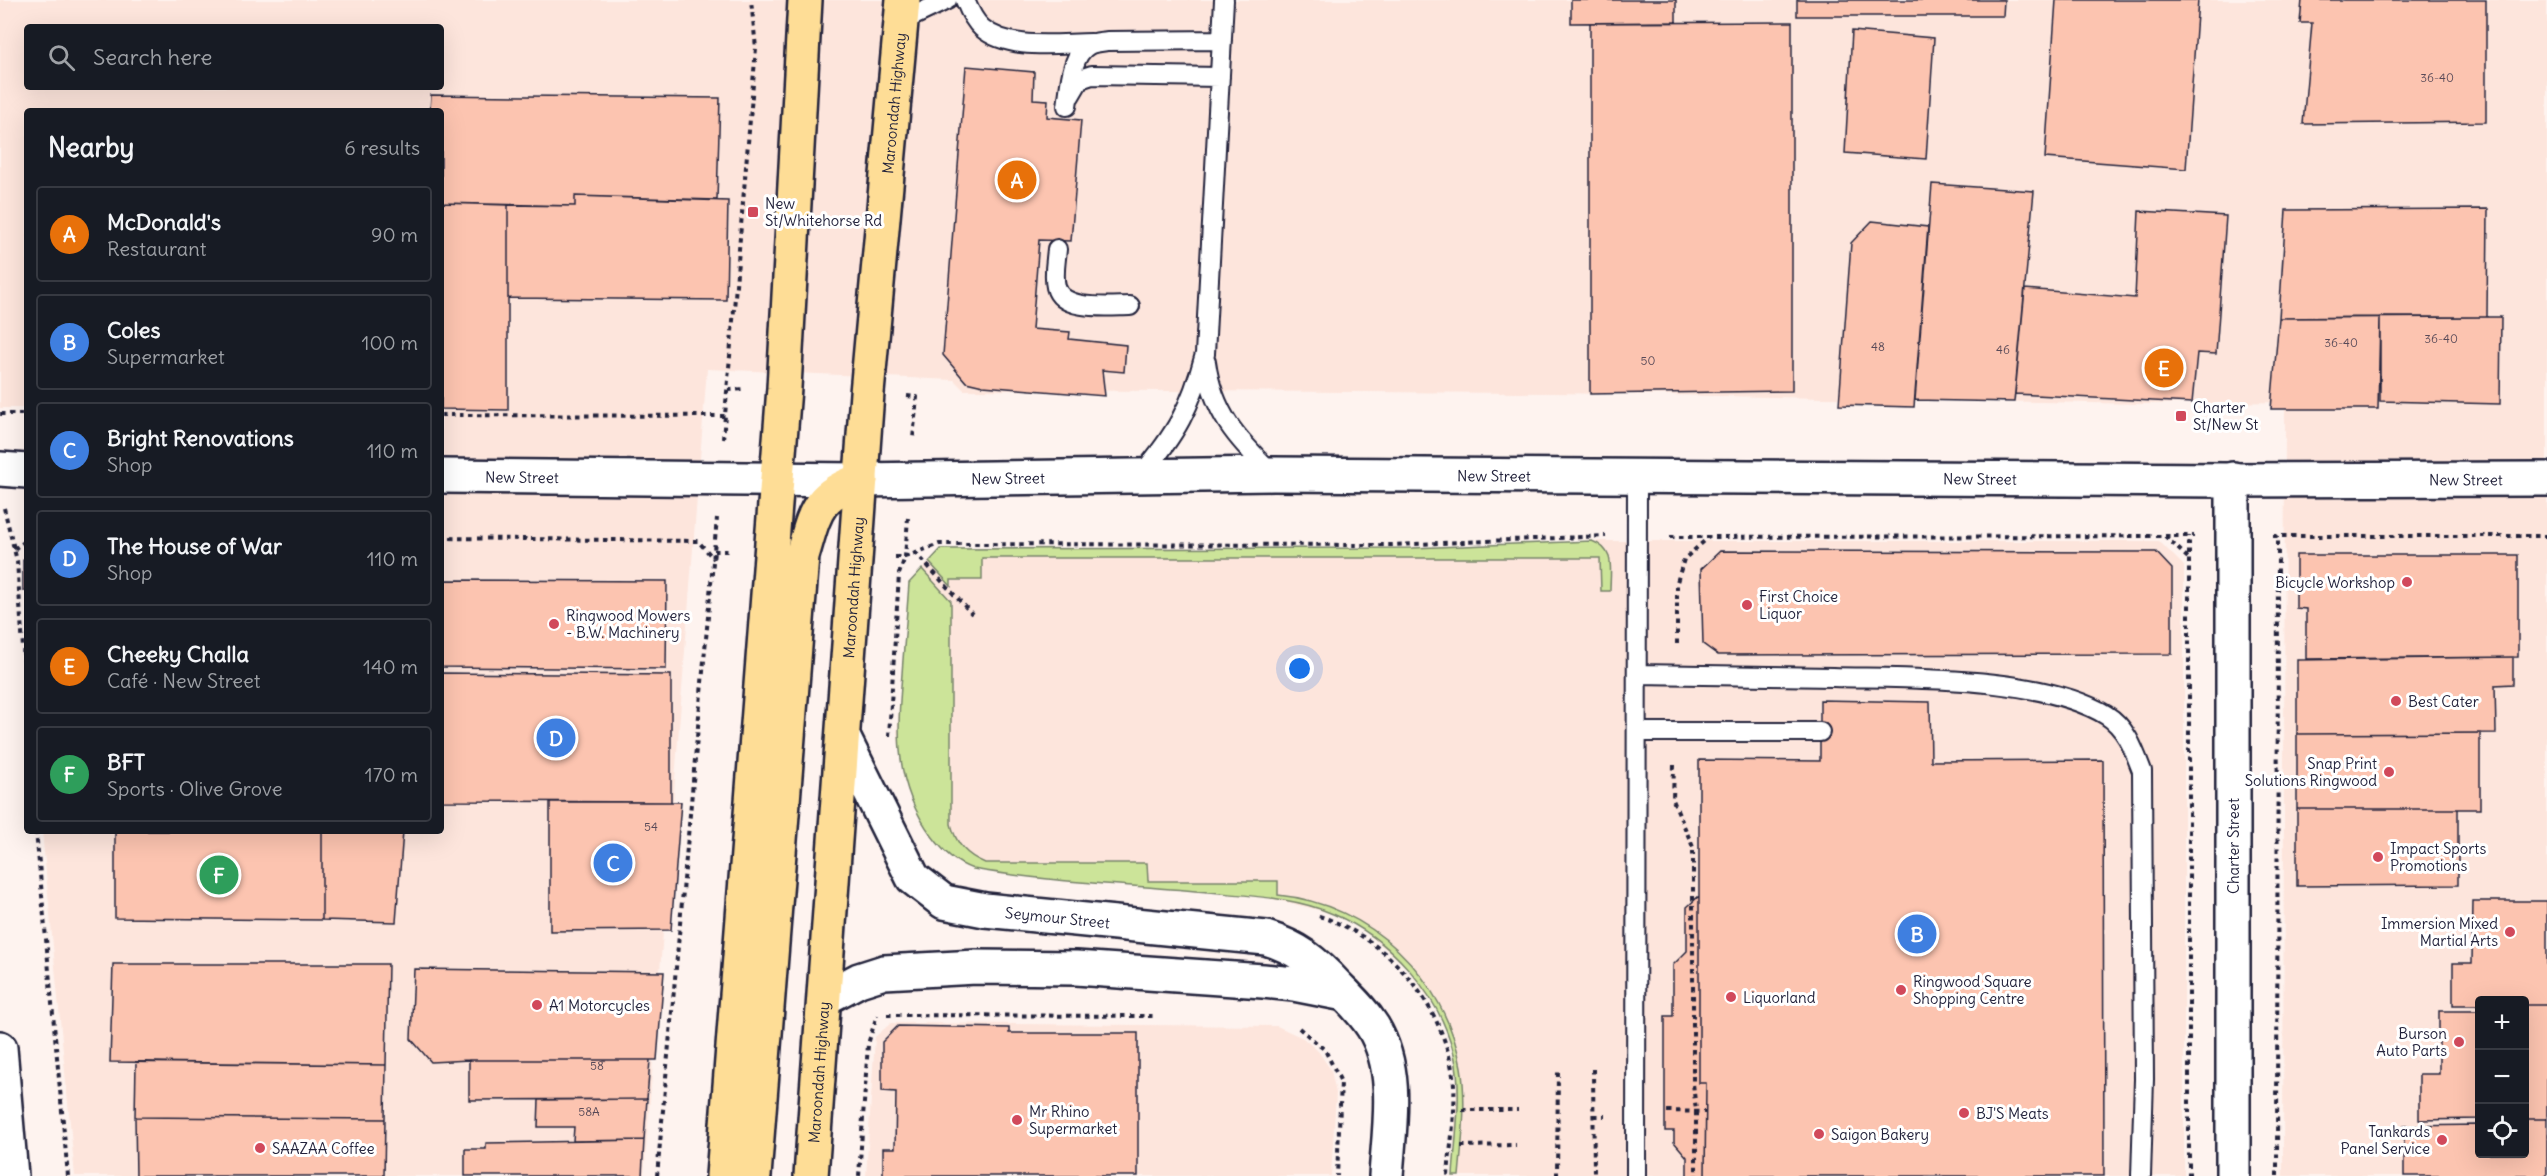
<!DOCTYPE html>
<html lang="en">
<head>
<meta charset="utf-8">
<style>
	body { margin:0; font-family:Delius,sans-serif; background:#20242c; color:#f1f3f6 }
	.controls { position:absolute; right:18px; bottom:18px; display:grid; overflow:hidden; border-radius:6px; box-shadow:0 6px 24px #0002 }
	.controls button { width:54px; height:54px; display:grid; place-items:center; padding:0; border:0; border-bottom:2px solid #363941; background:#171b24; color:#f1f3f6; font:30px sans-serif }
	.you { position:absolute; left:1300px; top:669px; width:21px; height:21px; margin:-15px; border:4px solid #fff; border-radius:50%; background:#1a73e8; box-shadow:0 0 0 9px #1a73e833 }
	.badge { display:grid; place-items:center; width:39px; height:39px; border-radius:50%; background:#b45309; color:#fff; font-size:20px; font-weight:700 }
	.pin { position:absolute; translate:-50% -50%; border:3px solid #fff; box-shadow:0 2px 6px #0006 }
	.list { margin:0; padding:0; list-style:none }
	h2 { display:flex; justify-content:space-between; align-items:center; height:78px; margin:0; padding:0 24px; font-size:26px }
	h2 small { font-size:20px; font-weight:400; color:#9ea1a6 }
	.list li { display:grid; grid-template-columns:39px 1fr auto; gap:18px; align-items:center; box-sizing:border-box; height:96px; margin:0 12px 12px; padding:0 12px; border:2px solid #363941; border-radius:6px }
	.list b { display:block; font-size:22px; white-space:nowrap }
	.list p { margin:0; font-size:20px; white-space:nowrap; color:#9ea1a6 }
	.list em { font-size:20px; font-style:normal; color:#9ea1a6 }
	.icon { flex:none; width:33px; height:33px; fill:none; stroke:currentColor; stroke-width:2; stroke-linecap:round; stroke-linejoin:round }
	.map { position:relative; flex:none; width:2547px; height:1176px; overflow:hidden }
	.search { position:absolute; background:#171b24; box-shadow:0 6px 24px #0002; left:24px; top:24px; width:420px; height:66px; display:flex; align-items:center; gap:15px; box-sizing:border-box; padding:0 21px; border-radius:6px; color:#9ea1a6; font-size:22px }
	.panel { position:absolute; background:#171b24; box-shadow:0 6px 24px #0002; left:24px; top:108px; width:420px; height:726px; border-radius:6px }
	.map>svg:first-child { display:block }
</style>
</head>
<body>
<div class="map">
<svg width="2547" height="1176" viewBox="0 0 2547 1176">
	<rect width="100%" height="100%" fill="#fef3ef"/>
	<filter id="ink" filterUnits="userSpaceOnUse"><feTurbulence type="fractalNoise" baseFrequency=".0167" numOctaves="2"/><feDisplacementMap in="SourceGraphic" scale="12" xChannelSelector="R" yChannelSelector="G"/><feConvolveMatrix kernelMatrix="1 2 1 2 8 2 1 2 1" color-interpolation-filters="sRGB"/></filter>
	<g filter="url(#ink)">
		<!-- built -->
		<path fill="#fde5dc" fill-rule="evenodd" d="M0,0H2547V1176H2283L2285,402L2145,404L1554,393L964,390L954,380L707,369L644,1176H75L42,831H441V111H27V591H23L25,408H0ZM27,27H441V87H27ZM2480,1000H2524V1154H2480Z
			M1592,541H2159L2184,566V1176H1453L1457,1077L1454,1055L1447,1030L1437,1010L1407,967L1360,927L1332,913L1264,897L998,874L954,861L923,824L904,780L897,732L909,583L941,549L1412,548Z
			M891,1023L1277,1026L1303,1038L1318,1051L1331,1070L1336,1093L1331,1176H866L875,1037Z"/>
		<!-- green -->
		<path fill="#cce499" stroke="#77836a" stroke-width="1.5" d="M1592,541C1616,550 1610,569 1610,591H1601L1600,558H982V580H951V586L929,562L941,549L1412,548Z
			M922,569L951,601V824C956,844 966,855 985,863H1147L1148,881H1278V895C1370,904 1445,976 1461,1067C1467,1102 1462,1141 1459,1176H1453C1455,1137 1463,1092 1454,1054C1439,993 1390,938 1333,914C1295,897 1249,896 1208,892C1131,885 1049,882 973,869C954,862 944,852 932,836C894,785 897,734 902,674C904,644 907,614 909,583Z"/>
		<!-- building -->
		<path fill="#fcc4b0" stroke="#22223b" stroke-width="1.5" d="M1571,0H1676V22L1571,23Z
			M1797,0H2004L2003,16H1797Z
			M2056,0H2198L2186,169L2045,158Z
			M2302,0H2486V122L2303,124L2312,23H2300Z
			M1792,22V391L1590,394V23Z
			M1852,31L1934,38L1926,159L1845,153Z
			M966,66L1034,72L1033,99L1048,100L1047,117L1081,120L1071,241L1039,240L1032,329L1070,332L1069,339L1126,345L1124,372L1102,370L1105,396L983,386L966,382L943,355Z
			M431,95L720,98L717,200L575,196V206L441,203V111H430Z
			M1932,184L2034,191L2014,402L1915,400Z
			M575,196L728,201L726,300L508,298V205L575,206Z
			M441,203L508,205V410L441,409Z
			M2488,209L2487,317L2279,318L2286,210Z
			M2139,211L2226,216L2216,354L2197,353L2192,403L2015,394L2025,289L2135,298Z
			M1872,221L1928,227L1914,407L1839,405L1851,243Z
			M2380,317H2501L2500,404L2380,401Z
			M2380,317L2378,409H2271L2279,318Z
			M1720,551L2156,552L2172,569V654L1718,655L1703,644L1701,569Z
			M2296,555H2518V657L2306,659V609L2296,608Z
			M27,556V591H23V560Z
			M441,580L667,581L666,669L441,667Z
			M2513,657V684L2495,685L2496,733L2297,734V660Z
			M441,673L671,675V802L441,801Z
			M1820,700L1930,702L1931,761L2103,760L2104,1176H1705L1706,1083H1699V760L1820,761Z
			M2480,733V809H2297V734Z
			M550,802H681L671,930L550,931Z
			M2297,809H2458V885L2297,886Z
			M115,831H322V920L115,918Z
			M322,831H403L396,922L322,920Z
			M1699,896V1083H1706L1705,1176H1687V1157L1674,1142V1131H1665V1016H1673V965L1687,951V907Z
			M2473,901H2547V1005H2524V1000H2480V1005H2453V963H2472Z
			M113,964H388L386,1065L110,1062Z
			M414,969L664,972L657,1060H469L431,1062L411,1039Z
			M2524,1005H2547V1119H2524Z
			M2439,1011H2480V1119L2419,1120V1074H2439Z
			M898,1026L1009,1028V1033H1138V1176H883V1148H895L896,1092L882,1091V1042Z
			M469,1060H650L647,1099L469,1100Z
			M136,1062L386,1065L385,1119L135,1117Z
			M647,1099L644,1140L573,1141L574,1127H538L539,1100Z
			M135,1117L385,1119L384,1176H136Z
			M2524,1119H2547V1176H2404V1126L2480,1125V1154H2524Z
			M644,1140L642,1176H465V1149H486V1143Z"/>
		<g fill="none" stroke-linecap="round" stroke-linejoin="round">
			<!-- service casing -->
			<g stroke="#22223b" stroke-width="22">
				<path id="service" d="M965,0C969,10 974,21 982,28C1009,51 1058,43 1091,43
					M901,22L947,0
					M1070,96L1080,79L1092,75L1220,77
					M1067,106C1070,88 1070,55 1089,45C1094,42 1102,42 1107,41L1222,40
					M1057,249C1056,261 1053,275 1056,287C1062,312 1111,306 1130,306
					M1206,362C1213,413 1237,439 1273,474
					M1141,475C1176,434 1191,407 1205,354L1224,0
					M1637,674C1702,675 1767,676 1833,677C1909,679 2040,675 2106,715C2126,727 2134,750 2142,771L2144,1079L2141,1176
					M1637,732H1820
					M1636,1176L1637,475"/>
			</g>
			<!-- minor casing -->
			<g stroke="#22223b" stroke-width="38">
				<g id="minor">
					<path d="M2233,479V1176"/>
					<path id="s1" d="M844,739L913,878L944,902L985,910L1266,938C1296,947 1315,962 1337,986C1350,999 1363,1011 1373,1027C1400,1071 1389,1128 1386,1176"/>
					<path d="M825,998L859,980L884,972L976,967L1076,968L1263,981L1294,984L1345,994"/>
					<path d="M0,1048L11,1176"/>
				</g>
			</g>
			<!-- tertiary casing -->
			<g stroke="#22223b" stroke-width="38">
				<g id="tertiary">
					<path d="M0,469L27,471"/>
					<path id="s2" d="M441,476L861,480L1273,474L2225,480L2547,479"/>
				</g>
			</g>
			<!-- trunk casing -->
			<g stroke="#22223b" stroke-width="38">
				<g id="trunk">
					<path d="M723,1176L784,388L805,0"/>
					<path d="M754,1176L802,556C815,513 815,495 861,480"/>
					<path id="s3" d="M811,1176L867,393L903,0"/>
				</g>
			</g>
			<!-- path -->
			<path stroke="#22223b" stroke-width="4" stroke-dasharray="4.5 4.5" stroke-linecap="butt" d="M728,390L744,389
				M907,396L917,397L913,439
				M0,414H27
				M441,415L725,416
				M723,439L756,48L751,0
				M4,508L17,561L27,706
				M2165,536L2189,559
				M2273,536H2547
				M1670,537L2194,536
				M441,538L698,541L714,559
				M14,549L27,540
				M714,551H732
				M915,552L972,614
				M895,557H905L908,518
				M1677,644V582L1684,559L1709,537
				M889,736L899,574L905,557L939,544L1392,545L1606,536
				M1674,765L1673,800L1693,847V1083L1696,1111V1176
				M36,831L68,1176
				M1319,916C1390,938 1448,1010 1454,1085C1456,1114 1450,1146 1448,1176
				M887,1015L1153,1016
				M1299,1028L1325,1050L1341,1082L1337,1176
				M1593,1069L1594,1176
				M1462,1110H1518
				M1667,1111L1705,1112
				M1594,1116H1605
				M1461,1146L1516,1145
				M657,1176L717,518
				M859,1176L868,1044L877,1015
				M1557,1176L1558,1069
				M2189,1176V536
				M2277,1176L2278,536"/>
			<!-- service -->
			<use href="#service" stroke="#fff" stroke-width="18"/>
			<!-- minor -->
			<use href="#minor" stroke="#fff" stroke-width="33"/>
			<!-- tertiary -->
			<use href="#tertiary" stroke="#fff" stroke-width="33"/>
			<!-- trunk -->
			<use href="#trunk" stroke="#fedd96" stroke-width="33"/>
		</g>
	</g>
	<!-- markers -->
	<g fill="#d1495b" stroke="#fff" stroke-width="2">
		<rect x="747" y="206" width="12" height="12" rx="3"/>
		<rect x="2175" y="410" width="12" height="12" rx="3"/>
		<circle cx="2407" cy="582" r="6"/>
		<circle cx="1747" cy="605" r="6"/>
		<circle cx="554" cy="624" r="6"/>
		<circle cx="2396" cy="701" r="6"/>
		<circle cx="2389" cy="772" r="6"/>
		<circle cx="2378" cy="857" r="6"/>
		<circle cx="2510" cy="932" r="6"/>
		<circle cx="1901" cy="990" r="6"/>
		<circle cx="1731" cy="997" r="6"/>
		<circle cx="537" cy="1005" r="6"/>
		<circle cx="2459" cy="1042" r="6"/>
		<circle cx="1964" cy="1113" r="6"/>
		<circle cx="1017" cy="1120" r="6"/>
		<circle cx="1819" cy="1134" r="6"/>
		<circle cx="2442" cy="1140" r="6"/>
		<circle cx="260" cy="1148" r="6"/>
	</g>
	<g text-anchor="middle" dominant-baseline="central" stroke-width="6" stroke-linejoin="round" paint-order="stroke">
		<!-- number labels -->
		<g font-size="12" fill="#584a58">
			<text x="2437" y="77">36-40</text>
			<text x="2441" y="338">36-40</text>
			<text x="2341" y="342">36-40</text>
			<text x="1878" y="346">48</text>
			<text x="2003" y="349">46</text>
			<text x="1648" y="360">50</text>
			<text x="651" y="826">54</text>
			<text x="597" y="1065">58</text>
			<text x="589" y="1111">58A</text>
		</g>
		<!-- street labels -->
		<g font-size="15" fill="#22223b" stroke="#fff">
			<text stroke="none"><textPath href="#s3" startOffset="1076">Maroondah Highway</textPath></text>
			<text stroke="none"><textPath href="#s2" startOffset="1053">New Street</textPath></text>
			<text stroke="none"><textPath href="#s2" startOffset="81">New Street</textPath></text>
			<text stroke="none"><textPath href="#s2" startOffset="567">New Street</textPath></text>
			<text stroke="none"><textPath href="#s2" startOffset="1539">New Street</textPath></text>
			<text stroke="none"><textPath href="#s2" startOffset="2025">New Street</textPath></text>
			<text stroke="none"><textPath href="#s3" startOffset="590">Maroondah Highway</textPath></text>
			<text transform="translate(2233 846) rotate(-90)">Charter Street</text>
			<text stroke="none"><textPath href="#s1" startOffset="309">Seymour Street</textPath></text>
			<text stroke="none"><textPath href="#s3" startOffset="104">Maroondah Highway</textPath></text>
		</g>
		<!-- poi labels -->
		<g font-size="15" fill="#22223b" stroke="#fff" text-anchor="start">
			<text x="765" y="203">New<tspan x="765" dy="17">St/Whitehorse Rd</tspan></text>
			<text x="2193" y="407">Charter<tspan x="2193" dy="17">St/New St</tspan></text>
			<text x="2395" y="582" text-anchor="end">Bicycle Workshop</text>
			<text x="1759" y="596">First Choice<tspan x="1759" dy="17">Liquor</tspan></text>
			<text x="566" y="615">Ringwood Mowers<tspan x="566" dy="17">- B.W. Machinery</tspan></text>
			<text x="2408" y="701">Best Cater</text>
			<text x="2377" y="763" text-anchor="end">Snap Print<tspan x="2377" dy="17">Solutions Ringwood</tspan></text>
			<text x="2390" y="848">Impact Sports<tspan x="2390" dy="17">Promotions</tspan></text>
			<text x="2498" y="923" text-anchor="end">Immersion Mixed<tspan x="2498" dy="17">Martial Arts</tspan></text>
			<text x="1913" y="981">Ringwood Square<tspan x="1913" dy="17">Shopping Centre</tspan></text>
			<text x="1743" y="997">Liquorland</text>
			<text x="549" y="1005">A1 Motorcycles</text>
			<text x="2447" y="1033" text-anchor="end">Burson<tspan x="2447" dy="17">Auto Parts</tspan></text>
			<text x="1029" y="1111">Mr Rhino<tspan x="1029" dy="17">Supermarket</tspan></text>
			<text x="1976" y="1113">BJ'S Meats</text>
			<text x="2430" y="1131" text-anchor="end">Tankards<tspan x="2430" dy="17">Panel Service</tspan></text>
			<text x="1831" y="1134">Saigon Bakery</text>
			<text x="272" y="1148">SAAZAA Coffee</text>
		</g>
	</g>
</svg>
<div class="controls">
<button>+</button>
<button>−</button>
<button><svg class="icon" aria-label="locate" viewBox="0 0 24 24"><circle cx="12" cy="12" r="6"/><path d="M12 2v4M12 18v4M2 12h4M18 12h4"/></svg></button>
</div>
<div class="you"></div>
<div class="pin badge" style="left:1017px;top:180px;background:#e8710a">A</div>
<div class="pin badge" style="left:1917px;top:934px;background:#3f7fe0">B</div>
<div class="pin badge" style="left:613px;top:863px;background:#3f7fe0">C</div>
<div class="pin badge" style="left:556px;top:738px;background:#3f7fe0">D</div>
<div class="pin badge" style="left:2164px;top:368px;background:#e8710a">E</div>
<div class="pin badge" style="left:219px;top:875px;background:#2e9e5b">F</div>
<div class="search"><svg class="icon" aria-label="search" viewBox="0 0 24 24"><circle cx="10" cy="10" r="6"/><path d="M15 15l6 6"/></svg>Search here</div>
<section class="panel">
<h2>Nearby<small>6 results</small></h2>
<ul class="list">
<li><span class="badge" style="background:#e8710a">A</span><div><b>McDonald's</b><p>Restaurant</p></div><em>90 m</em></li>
<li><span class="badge" style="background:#3f7fe0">B</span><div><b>Coles</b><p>Supermarket</p></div><em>100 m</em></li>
<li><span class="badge" style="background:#3f7fe0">C</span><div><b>Bright Renovations</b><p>Shop</p></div><em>110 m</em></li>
<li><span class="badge" style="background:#3f7fe0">D</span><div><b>The House of War</b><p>Shop</p></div><em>110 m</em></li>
<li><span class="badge" style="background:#e8710a">E</span><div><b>Cheeky Challa</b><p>Café · New Street</p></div><em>140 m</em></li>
<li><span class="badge" style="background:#2e9e5b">F</span><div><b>BFT</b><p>Sports · Olive Grove</p></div><em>170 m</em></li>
</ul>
</section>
</div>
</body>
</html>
